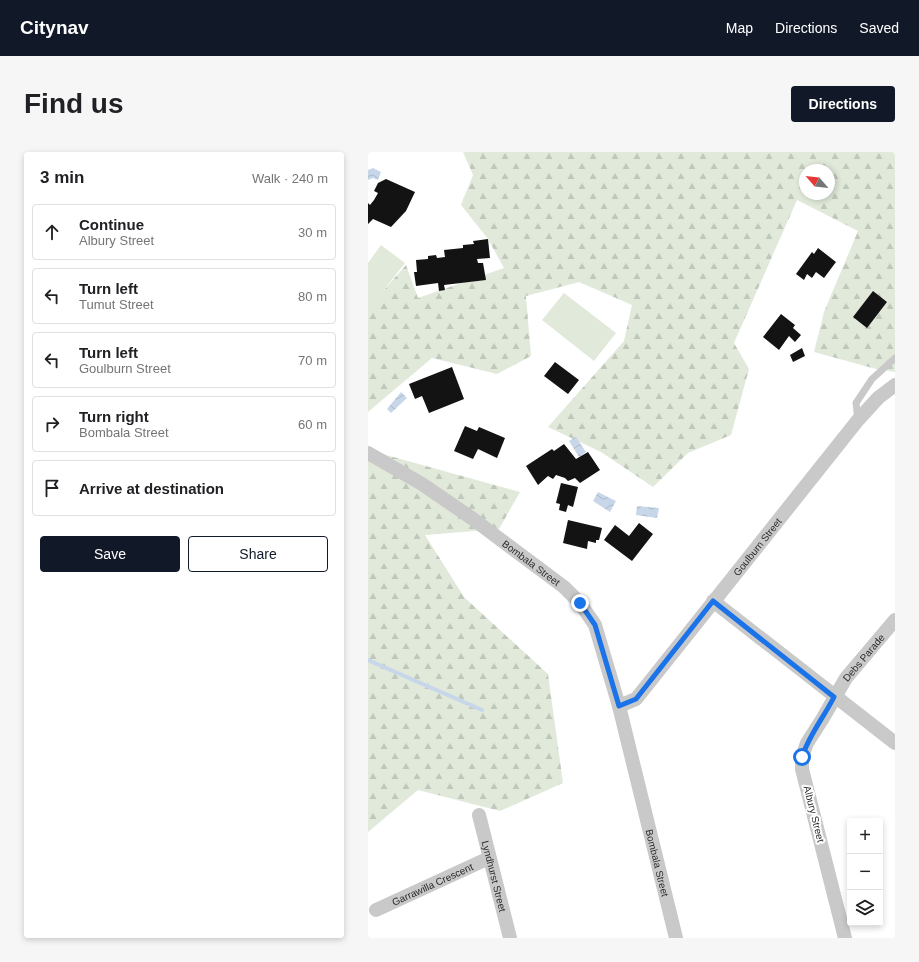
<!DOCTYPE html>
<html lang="en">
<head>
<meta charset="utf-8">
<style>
	body { margin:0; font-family:Arial,sans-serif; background:#f6f6f6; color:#202124 }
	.controls { position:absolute; right:12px; bottom:12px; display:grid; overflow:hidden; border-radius:4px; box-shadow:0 2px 6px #0003 }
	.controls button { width:36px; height:36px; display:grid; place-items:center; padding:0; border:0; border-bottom:1px solid #e0e0e0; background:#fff; color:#202124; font:20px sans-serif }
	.compass { position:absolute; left:431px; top:12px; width:36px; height:36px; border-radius:50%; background:#fff; box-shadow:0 2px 6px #0003; rotate:298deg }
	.stop { position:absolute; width:12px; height:12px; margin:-9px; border:3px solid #1a73e8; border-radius:50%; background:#fff }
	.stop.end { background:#1a73e8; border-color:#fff; box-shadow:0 1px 4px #0008 }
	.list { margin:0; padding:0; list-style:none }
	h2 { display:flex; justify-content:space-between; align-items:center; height:52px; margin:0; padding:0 16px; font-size:17px }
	h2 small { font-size:13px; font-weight:400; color:#757577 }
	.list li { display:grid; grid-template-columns:26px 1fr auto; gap:12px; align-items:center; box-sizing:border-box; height:56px; margin:0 8px 8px; padding:0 8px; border:1px solid #e0e0e0; border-radius:4px }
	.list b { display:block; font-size:15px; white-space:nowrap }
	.list p { margin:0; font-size:13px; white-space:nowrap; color:#757577 }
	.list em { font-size:13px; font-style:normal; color:#757577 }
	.actions { display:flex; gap:8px; padding:12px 16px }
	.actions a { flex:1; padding:9px 0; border:1px solid #111827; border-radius:4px; text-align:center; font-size:14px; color:#111827 }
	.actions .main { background:#111827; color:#fff }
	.icon { flex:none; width:22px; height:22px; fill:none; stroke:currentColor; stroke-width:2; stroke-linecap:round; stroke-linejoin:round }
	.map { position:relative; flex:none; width:527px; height:786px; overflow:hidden; border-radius:4px }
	header { display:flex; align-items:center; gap:24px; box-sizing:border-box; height:56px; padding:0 20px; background:#111827; color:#fff }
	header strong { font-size:19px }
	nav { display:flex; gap:22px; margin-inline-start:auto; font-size:14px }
	.intro { display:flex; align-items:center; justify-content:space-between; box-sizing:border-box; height:96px; padding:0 24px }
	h1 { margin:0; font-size:28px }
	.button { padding:10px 18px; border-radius:4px; background:#111827; color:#fff; font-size:14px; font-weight:700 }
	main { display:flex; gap:24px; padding:0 24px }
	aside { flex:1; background:#fff; border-radius:4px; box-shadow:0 2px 6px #0003 }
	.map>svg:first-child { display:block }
</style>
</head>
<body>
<header>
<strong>Citynav</strong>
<nav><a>Map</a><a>Directions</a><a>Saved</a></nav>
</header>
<div class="intro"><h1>Find us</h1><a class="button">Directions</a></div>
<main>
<aside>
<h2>3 min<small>Walk · 240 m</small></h2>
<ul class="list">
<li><svg class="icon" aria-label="ahead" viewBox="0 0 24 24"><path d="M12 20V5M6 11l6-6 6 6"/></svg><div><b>Continue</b><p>Albury Street</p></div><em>30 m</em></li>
<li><svg class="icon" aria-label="left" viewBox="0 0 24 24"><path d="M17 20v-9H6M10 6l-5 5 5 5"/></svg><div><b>Turn left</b><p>Tumut Street</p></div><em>80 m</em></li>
<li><svg class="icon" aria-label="left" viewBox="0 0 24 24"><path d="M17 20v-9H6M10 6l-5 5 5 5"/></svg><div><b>Turn left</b><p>Goulburn Street</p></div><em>70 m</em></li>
<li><svg class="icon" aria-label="right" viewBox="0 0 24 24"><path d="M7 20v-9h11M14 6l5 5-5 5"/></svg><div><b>Turn right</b><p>Bombala Street</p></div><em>60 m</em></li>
<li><svg class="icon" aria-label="arrive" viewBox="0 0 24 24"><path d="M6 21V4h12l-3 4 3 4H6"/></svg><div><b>Arrive at destination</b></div></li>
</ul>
<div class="actions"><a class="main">Save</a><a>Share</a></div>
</aside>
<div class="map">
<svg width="527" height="786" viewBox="0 0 527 786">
	<defs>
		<pattern id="forest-firs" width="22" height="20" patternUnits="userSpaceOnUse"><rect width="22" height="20" fill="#e0e9da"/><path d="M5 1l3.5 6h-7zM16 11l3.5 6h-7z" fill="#c0c8bb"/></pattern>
		<pattern id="water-waves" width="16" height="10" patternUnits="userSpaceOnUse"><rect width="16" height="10" fill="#c7d7e9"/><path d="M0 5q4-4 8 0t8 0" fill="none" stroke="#abb9c8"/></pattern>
	</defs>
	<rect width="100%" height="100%" fill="#fff"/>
	<!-- forest -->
	<path fill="url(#forest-firs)" fill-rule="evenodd" d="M95,0H527V220L508,217L446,200L456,160L490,79L429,48L366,191L381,217L363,283L320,301L285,335L233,300L180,275L256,189L264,153L211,130L158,144L163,204L129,222L64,206L0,260V156L38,113L50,146L136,116L120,87L93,53L105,23ZM437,18H461V42H437Z
		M0,298L152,340L131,377L57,383L96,445L180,522L195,631L132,659L50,638L0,680Z"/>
	<!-- green -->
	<path fill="#e0e9da" d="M13,93L37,111L0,158V111Z
		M196,141L248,181L226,209L174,168Z"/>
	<!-- water -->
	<path fill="url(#water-waves)" d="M5,16L13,20L10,28L5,26L0,28V18Z
		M33,240L39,246L23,261L19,257Z
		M208,285L218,300L211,305L201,289Z
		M230,340L248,349L242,360L225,349Z
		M269,354L291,356L289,366L268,363Z"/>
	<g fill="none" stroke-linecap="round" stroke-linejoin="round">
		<!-- stream -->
		<path stroke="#c7d7e9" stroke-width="4" d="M0,508L114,558"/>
	</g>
	<!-- building -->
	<path fill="#131313" d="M18,27L47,40L38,59L23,75L5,67L0,72V51L2,53L6,48L10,41L6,39L10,31Z
		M120,87L122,106L109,107L110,111H115L118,128L76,133L77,138L71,139L70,131L48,134L46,120H49L48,108L60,107V104L68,103L69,106L77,105L76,98L95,96V93L106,92L105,89Z
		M450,96L468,110L456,126L448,120L444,126L439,122L436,128L428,122L444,100L446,102Z
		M505,139L519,150L499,176L485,165Z
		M413,162L427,173L425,176L433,183L427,190L421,184L411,198L395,185Z
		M434,196L437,204L425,210L422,203Z
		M187,210L211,228L200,242L176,224Z
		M84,215L96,247L61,261L54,244L47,247L41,232Z
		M97,274L109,279L111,275L137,286L129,306L110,297L105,307L86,299Z
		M196,292L208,307L220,300L232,318L212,331L207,326L200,329L197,326L188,323L185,327L180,324L170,333L158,314L184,297L186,299Z
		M193,331L210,335L205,355L200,353L198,360L191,358L192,352L188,351Z
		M200,368L234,376L231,388H228V391L220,389L219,397L195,391Z
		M271,371L285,382L264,409L236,388L247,373L261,384Z"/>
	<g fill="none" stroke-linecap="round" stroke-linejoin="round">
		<!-- service -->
		<path stroke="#c9c9c9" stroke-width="7" d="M490,268L488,251L504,227L527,206"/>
		<!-- minor -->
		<g stroke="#c9c9c9" stroke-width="14">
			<path id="s1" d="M0,301L54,332L105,367L196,435L212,451L227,473L251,554L308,786"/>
			<path d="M345,449L527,591"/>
			<path id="s2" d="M251,554L268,547L490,268L510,246L527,233"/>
			<path id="s3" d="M111,663L142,786"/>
			<path id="s4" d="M8,758L121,706"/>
			<path id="s5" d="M477,786L434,617V605L439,591L455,566L467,545L478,526L527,468"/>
		</g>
	</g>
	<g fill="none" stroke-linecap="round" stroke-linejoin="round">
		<!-- route -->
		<path stroke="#1a73e8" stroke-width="5" d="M212,451L227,473L251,554L268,547L345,449L466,545C456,565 441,583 434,605"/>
	</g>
	<g text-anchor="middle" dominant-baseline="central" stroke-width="4" stroke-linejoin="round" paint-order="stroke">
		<!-- street labels -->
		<g font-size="10" fill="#2c2c2c" stroke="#fff">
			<text stroke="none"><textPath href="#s2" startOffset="213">Goulburn Street</textPath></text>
			<text stroke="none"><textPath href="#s1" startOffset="197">Bombala Street</textPath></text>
			<text stroke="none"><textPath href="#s5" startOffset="304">Debs Parade</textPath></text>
			<text transform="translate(446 662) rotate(76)">Albury Street</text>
			<text stroke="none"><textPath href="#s1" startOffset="533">Bombala Street</textPath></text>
			<text stroke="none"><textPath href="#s3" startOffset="63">Lyndhurst Street</textPath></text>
			<text stroke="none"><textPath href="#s4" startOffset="62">Garrawilla Crescent</textPath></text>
		</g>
	</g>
</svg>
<div class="controls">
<button>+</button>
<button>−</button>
<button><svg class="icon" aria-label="layers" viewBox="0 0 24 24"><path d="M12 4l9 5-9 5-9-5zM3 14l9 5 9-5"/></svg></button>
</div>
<svg class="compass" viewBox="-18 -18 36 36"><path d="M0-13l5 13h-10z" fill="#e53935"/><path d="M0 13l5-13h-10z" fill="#757577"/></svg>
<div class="stop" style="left:434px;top:605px"></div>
<div class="stop end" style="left:212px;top:451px"></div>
</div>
</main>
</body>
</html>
